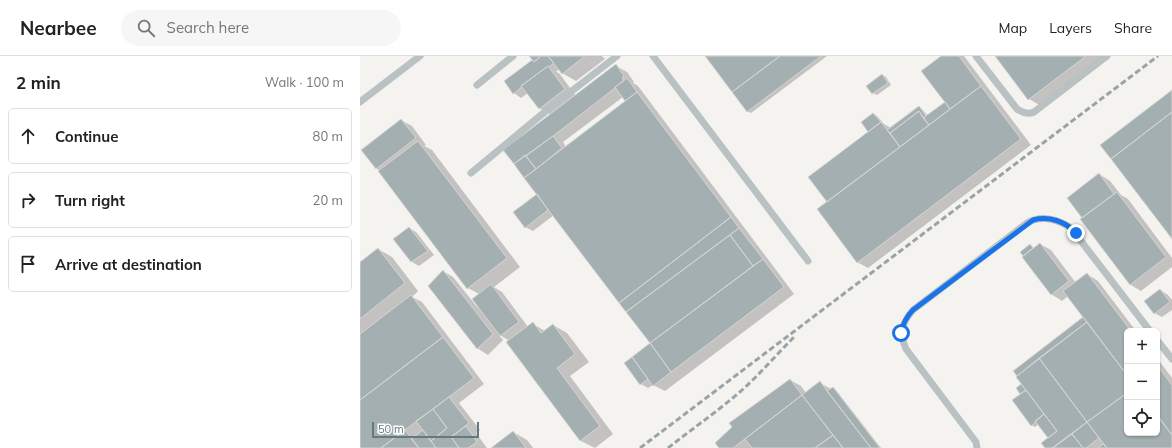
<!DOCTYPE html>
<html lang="en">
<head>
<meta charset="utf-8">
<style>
	body { margin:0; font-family:Mulish,sans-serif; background:#f6f6f6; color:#222 }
	.controls { position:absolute; right:12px; bottom:12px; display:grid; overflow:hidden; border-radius:6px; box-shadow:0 1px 3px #0004 }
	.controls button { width:36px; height:36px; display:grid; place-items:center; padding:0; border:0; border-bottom:1px solid #e0e0e0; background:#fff; color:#222; font:20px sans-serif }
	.scale { position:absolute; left:12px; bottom:10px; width:107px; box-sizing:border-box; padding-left:4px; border:2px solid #647a80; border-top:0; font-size:11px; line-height:14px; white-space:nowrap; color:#647a80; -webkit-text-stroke:3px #fff; paint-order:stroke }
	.stop { position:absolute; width:12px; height:12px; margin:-9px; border:3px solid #1a73e8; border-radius:50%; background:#fff }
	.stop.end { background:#1a73e8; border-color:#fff; box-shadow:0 1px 4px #0008 }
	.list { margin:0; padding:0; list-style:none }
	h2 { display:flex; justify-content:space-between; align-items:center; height:52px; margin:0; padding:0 16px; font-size:17px }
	h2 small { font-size:13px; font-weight:400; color:#767676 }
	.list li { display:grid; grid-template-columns:26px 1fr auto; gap:12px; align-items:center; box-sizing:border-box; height:56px; margin:0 8px 8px; padding:0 8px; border:1px solid #e0e0e0; border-radius:6px }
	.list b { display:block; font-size:15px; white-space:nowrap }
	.list em { font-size:13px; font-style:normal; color:#767676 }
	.icon { flex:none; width:22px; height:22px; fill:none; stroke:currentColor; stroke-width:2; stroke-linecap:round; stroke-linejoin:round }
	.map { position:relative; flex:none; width:812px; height:392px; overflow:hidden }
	header { display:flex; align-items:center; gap:24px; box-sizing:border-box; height:56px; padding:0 20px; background:#fff; border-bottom:1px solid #e0e0e0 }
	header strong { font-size:19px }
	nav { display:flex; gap:22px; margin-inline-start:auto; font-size:14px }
	.search { width:280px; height:36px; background:#f6f6f6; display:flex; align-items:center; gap:10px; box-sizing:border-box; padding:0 14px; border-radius:22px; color:#767676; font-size:15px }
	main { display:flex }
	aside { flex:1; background:#fff }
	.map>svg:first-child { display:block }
</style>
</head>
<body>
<header>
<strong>Nearbee</strong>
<div class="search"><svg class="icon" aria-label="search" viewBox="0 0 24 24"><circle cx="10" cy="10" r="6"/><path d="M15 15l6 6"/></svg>Search here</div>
<nav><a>Map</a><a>Layers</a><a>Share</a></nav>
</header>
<main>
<aside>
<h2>2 min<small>Walk · 100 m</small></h2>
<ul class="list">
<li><svg class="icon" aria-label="ahead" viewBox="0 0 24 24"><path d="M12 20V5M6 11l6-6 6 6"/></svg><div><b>Continue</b></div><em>80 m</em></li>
<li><svg class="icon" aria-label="right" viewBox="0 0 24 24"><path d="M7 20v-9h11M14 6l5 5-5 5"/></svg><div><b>Turn right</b></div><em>20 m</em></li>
<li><svg class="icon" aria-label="arrive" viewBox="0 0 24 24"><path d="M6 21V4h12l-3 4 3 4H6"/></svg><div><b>Arrive at destination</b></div></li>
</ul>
</aside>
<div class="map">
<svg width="812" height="392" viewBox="0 0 812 392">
	<rect width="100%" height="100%" fill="#f4f3f0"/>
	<!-- shadow -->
	<path fill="#0003" fill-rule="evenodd" d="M170,0H242L245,3L216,25L202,17L199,13L196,16L199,17L216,40L256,10L267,16L274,26L273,27L278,30L434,238L305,335L293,329L288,332L281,328L291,288L194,159L173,175L165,171L178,139L144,94L191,59L179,52L168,37L161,42L154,37L145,25L174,4ZM263,41L266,45L206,91L203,86Z
		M346,0H467L391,57L387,55Z
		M583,0H604L671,89L508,212L497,206L468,146L510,76L513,58L517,60L524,68L531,72L559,51L562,53L568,60L586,46Z
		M636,0H741L744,5L683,51L669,43Z
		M522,19L526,21L531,29L517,39L513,37L508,30Z
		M41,64L52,70L66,89L64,90L72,94L160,211L134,231L142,236L168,271L173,268L185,275L193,269L207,277L229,306L210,320L253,378L235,392L221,385L147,287L150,285L138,278L143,284L128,299L117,292L83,215L93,221L118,252L119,251V238L108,232L21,115L17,113L3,94Z
		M739,118L750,125L761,139L768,143L812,202V211L781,235L771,229L722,163Z
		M49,172L56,176L74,199L59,210L52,206L34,183Z
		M680,188L691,194L716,227L727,218L738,225L776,275H767V377H797V302L812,322V392H686L690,382L679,368L675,371L671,369L662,338L657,332L661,329L665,332L654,315L725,262L708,240L702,245L691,238L661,196L670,189L674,193Z
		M18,193L32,201L58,235L52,241L62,246L124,328L99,347L120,374L116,377L127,392H0V207Z
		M800,234L808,239L812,244V254L802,261L794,257Z
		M430,324L441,330L446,337L460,327L471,333L473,332L476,334L521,392H361Z
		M153,376L167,384L173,392H133Z"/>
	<!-- building -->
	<path fill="#a4afb1" stroke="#d5d5d3" d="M169,0H181L174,6Z
		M181,0H188L194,7L189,11L188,10L161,30L162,31L153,38L144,25L172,4L174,6Z
		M188,0H225L202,18Z
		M345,0H420L372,36Z
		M420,0H461L387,56L372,36Z
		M581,0H599L621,30L590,53L561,15Z
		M635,0H726L668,44Z
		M256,8L264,20L262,22L264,25L255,31V32L193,80L154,108L143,94Z
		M188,10L205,33L179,53L161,30Z
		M522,18L528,27L512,38L506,30Z
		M267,22L277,36L265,45L255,31Z
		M621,30L661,83L497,207L457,153Z
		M812,34V56L751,103L740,89Z
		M277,36L371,161L259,247L164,122Z
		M585,46L590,53L569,69L563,62Z
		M559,50L566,60L563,62L559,55L530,77L527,74Z
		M559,55L569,69L540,91L530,77Z
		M812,56V183L751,103Z
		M513,57L521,66L508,76L501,66Z
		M41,63L56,82L16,113L1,94Z
		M521,66L540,91L467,146L448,121Z
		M193,80L202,92L176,113L166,100Z
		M58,85L147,202L107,233L18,115Z
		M165,99L176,113L164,122L154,108Z
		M739,117L754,138L722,162L707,142Z
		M757,136L806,201L770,229L720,163Z
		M177,138L188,154L165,172L153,156Z
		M371,161L379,172L266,256L259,247Z
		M49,171L68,195L51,206L33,183Z
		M379,172L403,203L393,210L370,179Z
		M370,179L393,210L290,287L266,256Z
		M680,187L709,225L691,239L662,201Z
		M670,188L673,192L663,200L660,196Z
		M18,192L45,227L0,263V206Z
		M403,203L424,231L311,316L290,287Z
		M83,214L133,278L117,293L68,230Z
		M727,217L771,275H767V319L703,235Z
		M131,228L159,266L140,280L112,243Z
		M800,233L810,246L794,258L784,245Z
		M51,239L83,281L0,344V278Z
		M723,261L727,266L657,320L653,315Z
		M173,266L181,277L193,268L215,298L197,312L240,370L220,385L146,286Z
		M727,266L767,319V337L727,366L679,302Z
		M83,281L114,322L21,392H0V344Z
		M290,287L311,316L293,330L272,301Z
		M272,301L288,323L280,329L264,307Z
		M679,302L727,366L692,392H685L681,387L697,375L656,321Z
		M797,309L812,329V379L797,359Z
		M430,323L442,339L373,392H359L355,387L372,371L369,367Z
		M460,325L467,335L511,392H483L442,339Z
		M661,328L666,334L660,338L656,332Z
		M473,331L520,392H511L467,335Z
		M666,334L684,358L671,370L652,344Z
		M767,337V377H797V359L812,379V392H747L727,366Z
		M442,339L473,379L455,392H392L385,383Z
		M89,341L109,367L91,381L99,392H76L71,385L87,372L73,353Z
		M73,353L87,372L71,385L56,365Z
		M684,358L697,375L688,382L675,365Z
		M727,366L739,382L726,392H723L712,378Z
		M106,370L117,386L108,392H99L91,381Z
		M45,374L59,392H21Z
		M63,374L71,385L76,392H59L51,383Z
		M153,375L166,392H131Z
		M712,378L723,392H693Z
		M473,379L483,392H455Z
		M743,388L747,392H738Z"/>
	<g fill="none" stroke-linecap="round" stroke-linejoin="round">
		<!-- minor -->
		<path stroke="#bac1c2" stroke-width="7" d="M293,0L448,205
			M616,0L657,53C663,57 668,59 674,56L747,0
			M117,29L153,0
			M0,46L60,0
			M111,117L186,55L257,0
			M797,284L812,303
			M617,392L616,386L546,293C539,278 542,266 553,254L667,167C681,159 697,163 711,172L790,275"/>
		<!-- rail -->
		<path stroke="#9aa4a7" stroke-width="3" stroke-dasharray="6 3" stroke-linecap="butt" d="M280,392L798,0
			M308,392C332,373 358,355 381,335C400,318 417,298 435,280"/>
	</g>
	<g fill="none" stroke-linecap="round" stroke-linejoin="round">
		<!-- route -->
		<path stroke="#1a73e8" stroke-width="5" d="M541,277C543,267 546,261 553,254L673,164C689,160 705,165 716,177"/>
	</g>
</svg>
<div class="controls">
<button>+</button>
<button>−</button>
<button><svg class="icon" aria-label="locate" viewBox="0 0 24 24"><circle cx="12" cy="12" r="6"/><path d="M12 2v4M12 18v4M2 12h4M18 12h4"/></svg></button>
</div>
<div class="scale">50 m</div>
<div class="stop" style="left:541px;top:277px"></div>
<div class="stop end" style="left:716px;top:177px"></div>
</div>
</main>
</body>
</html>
